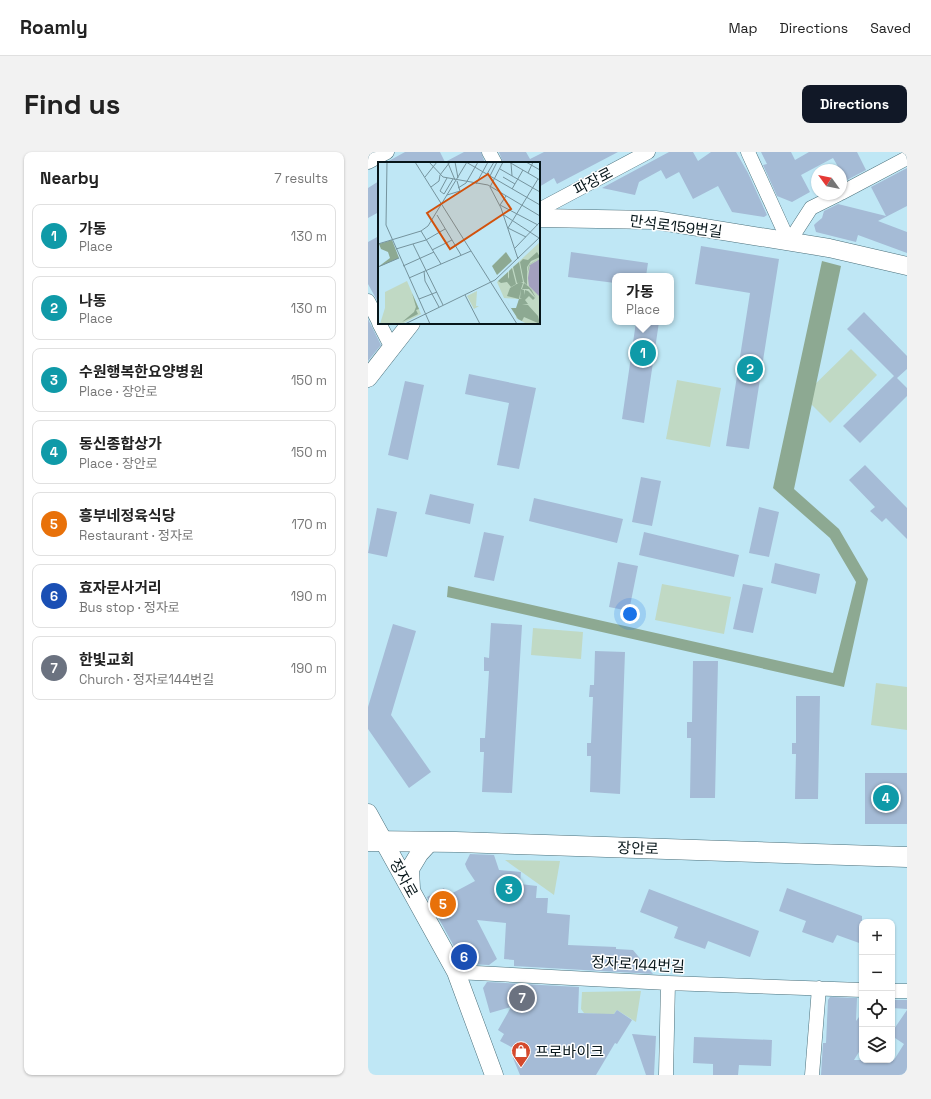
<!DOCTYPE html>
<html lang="en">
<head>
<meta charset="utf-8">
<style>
	body { margin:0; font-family:"Space Grotesk","Noto Sans KR",sans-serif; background:#f2f2f2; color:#222 }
	.controls { position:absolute; right:12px; bottom:12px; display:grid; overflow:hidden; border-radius:8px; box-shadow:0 1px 3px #0004 }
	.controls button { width:36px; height:36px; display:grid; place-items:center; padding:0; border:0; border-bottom:1px solid #e0e0e0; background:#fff; color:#222; font:20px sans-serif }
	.compass { position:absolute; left:443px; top:12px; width:36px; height:36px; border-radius:50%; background:#fff; box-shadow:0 1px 3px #0004; rotate:303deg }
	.you { position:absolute; left:262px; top:462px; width:14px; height:14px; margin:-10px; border:3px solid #fff; border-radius:50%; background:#1a73e8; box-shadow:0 0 0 6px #1a73e833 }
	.badge { display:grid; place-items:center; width:26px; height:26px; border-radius:50%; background:#111827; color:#fff; font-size:13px; font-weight:700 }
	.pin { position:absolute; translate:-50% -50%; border:2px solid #fff; box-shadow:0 1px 4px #0006 }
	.popup { position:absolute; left:244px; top:121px; width:62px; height:52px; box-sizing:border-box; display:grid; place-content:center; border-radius:8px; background:#fff; filter:drop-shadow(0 1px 3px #0005); font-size:13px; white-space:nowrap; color:#767676 }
	.popup b { font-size:15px; color:#222 }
	.popup::after { content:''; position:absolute; left:50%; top:100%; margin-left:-8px; border:8px solid transparent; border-top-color:#fff }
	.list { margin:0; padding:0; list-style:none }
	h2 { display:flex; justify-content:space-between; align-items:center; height:52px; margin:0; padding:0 16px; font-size:17px }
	h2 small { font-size:13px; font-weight:400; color:#767676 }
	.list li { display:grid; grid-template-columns:26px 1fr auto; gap:12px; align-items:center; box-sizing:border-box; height:64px; margin:0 8px 8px; padding:0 8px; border:1px solid #e0e0e0; border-radius:8px }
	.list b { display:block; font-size:15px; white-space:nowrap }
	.list p { margin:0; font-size:13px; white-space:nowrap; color:#767676 }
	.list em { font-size:13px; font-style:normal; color:#767676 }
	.icon { flex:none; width:22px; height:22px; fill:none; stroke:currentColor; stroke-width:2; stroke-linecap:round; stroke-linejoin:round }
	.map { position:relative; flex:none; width:539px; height:923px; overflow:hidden; border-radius:8px }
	header { display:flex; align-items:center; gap:24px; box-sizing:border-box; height:56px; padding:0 20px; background:#fff; border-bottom:1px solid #e0e0e0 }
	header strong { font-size:19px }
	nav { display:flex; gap:22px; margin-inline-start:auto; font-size:14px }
	.intro { display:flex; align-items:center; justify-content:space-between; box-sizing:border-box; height:96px; padding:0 24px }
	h1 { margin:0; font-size:28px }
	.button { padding:10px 18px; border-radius:8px; background:#111827; color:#fff; font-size:14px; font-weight:700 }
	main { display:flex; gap:24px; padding:0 24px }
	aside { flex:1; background:#fff; border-radius:8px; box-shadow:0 1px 3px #0004 }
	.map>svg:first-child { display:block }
</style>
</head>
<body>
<header>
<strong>Roamly</strong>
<nav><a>Map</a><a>Directions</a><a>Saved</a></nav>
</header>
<div class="intro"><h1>Find us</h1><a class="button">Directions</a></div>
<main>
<aside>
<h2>Nearby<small>7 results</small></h2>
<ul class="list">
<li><span class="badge" style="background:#0f9aa8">1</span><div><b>가동</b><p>Place</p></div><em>130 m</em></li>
<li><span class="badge" style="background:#0f9aa8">2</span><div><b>나동</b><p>Place</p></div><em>130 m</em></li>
<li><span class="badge" style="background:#0f9aa8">3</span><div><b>수원행복한요양병원</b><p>Place · 장안로</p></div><em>150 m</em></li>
<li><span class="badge" style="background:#0f9aa8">4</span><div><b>동신종합상가</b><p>Place · 장안로</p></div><em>150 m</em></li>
<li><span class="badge" style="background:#e8710a">5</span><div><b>흥부네정육식당</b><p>Restaurant · 정자로</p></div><em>170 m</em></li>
<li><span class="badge" style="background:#1a4fb4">6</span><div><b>효자문사거리</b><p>Bus stop · 정자로</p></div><em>190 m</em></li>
<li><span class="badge" style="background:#6b7280">7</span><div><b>한빛교회</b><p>Church · 정자로144번길</p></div><em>190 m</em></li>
</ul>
</aside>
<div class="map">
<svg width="539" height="923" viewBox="0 0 539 923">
	<rect width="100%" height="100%" fill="#bfe7f5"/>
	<!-- green -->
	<path fill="#c0d9c4" d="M483,197L509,223L462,271L435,244Z
		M309,228L353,236L342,295L298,287Z
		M294,432L363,445L356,482L287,468Z
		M165,476L215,480L213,507L163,503Z
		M508,531L539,535V578L503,573Z
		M137,708L192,709L186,743Z
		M273,839L268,870L249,858L245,863L216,861L213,857L214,840Z"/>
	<!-- forest -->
	<path fill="#8da992" d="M454,109L473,114L426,337L471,377L500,427L476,535L79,445L80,434L465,521L488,430L462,386L405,336Z"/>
	<!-- building -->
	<path fill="#a5bbd6" d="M37,0H72L77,10L96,0H113L117,11H17Z
		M131,0H158L162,7L176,0H250L189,32L186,26L171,35V11H135Z
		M301,0H325L330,9L343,0H368L380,21L399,63L396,65L364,60L350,34L325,47L311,20L298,27L293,18L271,30L267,43L234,36Z
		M393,0H423L427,8L441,0H489L498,18L477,29L473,18H472L465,6L433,23L442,40L424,50L409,44L395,13L399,12Z
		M539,16V54L510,69L539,80V101L490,83L488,90L448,80L446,73L448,71L454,66L456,59L470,52L518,64L503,35Z
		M11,29V60L0,66V36Z
		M11,84V152L0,132V90Z
		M333,94L411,107L381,297L358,294L382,141L327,132Z
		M203,100L280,111L278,124H247V131L200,125Z
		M496,160L539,204V217L529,226L539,236V244L492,291L475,274L526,224L479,177Z
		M0,167L13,193L0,209Z
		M268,170H291L276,271L254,267Z
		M101,222L168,236L151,317L129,313L141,251L97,242Z
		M37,229L56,233L40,308L20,303Z
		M497,313L539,356V387L518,366L514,370L502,359L507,355L481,328Z
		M273,325L293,329L284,374L264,370Z
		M62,342L106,352L102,372L57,362Z
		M166,346L255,367L249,391L161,369Z
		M391,355L411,360L401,405L381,401Z
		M9,356L29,360L19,405L0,401Z
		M116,380L136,384L126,429L106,425Z
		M276,380L371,403L366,425L271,403Z
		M250,410L270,414L261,459L241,455Z
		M407,411L452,422L448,442L403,431Z
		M375,432L395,436L385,481L365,477Z
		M123,471L154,473L144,641L114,640L116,600H112V586H117L121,519H116V505L121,506Z
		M25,472L48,479L23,563L63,620L41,636L0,577V555Z
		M227,499L257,500L252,642L222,640L223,604H219V591H223L225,545H221L222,533H226Z
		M325,509H350L347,646H322L323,586H319V570H324Z
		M428,544H452L450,647H427L428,602H424V591H428Z
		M497,621H539V672H497Z
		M102,702L126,703L131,718L153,720L152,732L169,734L168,746H180L179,761L202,763L200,793L248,795V797L265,798L285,822L146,814V808L136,807L138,771L109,768L129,807L121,813L99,812L94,809L59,745L76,736L79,744L107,729L99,717L97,712Z
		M419,736L494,764V792L469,783L465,791L434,780L438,769L411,759Z
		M281,737L391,779L382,805L340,789L337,797L306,786L310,775L272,760Z
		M119,830L211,835L210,861L246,862L249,858L264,868L249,892L247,891L228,923H152L145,906L149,898L132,889L136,882L130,878L143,855L122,861L115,836Z
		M462,845L489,846L488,869L494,861V895L486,908H526L536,892L524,884V880L539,858V923H453L455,891H458L460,848Z
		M524,848H539V857L524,856Z
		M264,882L288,884L286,923H278Z
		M326,885L404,888L403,914L371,913L370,923H345V912L325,911Z"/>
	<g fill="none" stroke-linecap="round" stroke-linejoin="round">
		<!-- minor casing -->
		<g stroke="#4b707b" stroke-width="15">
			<path id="minor" d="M121,0L127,11
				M380,0L421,90
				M0,10L19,0
				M473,41L539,6
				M171,58L280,0
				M421,90L443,56L471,42
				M0,149L11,170
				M11,171L24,196
				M88,820L300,831L494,838
				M524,839H539
				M298,923L300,831
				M444,923L451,836"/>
		</g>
		<!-- tertiary casing -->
		<g stroke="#4b707b" stroke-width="19">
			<path id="tertiary" d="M171,66L287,68L461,96L539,114
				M0,226L43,171
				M0,661L88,820L126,923
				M43,737L42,717L51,702L62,690"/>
		</g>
		<!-- secondary casing -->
		<g stroke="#4b707b" stroke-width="21">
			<path id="secondary" d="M0,689L88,690L539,705"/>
		</g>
		<!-- minor -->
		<use href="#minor" stroke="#fff" stroke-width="14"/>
		<!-- tertiary -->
		<use href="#tertiary" stroke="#fff" stroke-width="18"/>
		<!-- secondary -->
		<use href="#secondary" stroke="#fff" stroke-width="20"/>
	</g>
	<!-- icons -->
	<defs>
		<g id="shop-pin" transform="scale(1)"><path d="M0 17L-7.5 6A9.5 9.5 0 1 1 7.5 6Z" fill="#d4492c" stroke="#fff"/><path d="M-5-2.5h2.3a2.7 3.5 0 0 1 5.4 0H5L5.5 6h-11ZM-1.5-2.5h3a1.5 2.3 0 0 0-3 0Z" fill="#fff"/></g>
	</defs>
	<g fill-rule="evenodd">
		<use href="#shop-pin" x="153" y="899"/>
	</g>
	<g text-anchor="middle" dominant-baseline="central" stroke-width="3" stroke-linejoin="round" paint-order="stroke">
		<!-- street labels -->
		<g font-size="15" fill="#07161a" stroke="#fff">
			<text transform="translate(225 29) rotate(-28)">파장로</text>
			<text transform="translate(308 74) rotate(7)">만석로159번길</text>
			<text transform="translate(270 696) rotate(2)">장안로</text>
			<text transform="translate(36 726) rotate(61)">정자로</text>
			<text transform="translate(270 812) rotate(3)">정자로144번길</text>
		</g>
		<!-- poi labels -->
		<g font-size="15" fill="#07161a" stroke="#fff" text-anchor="start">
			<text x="167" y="899">프로바이크</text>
		</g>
	</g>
	<!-- overview -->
	<g transform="translate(10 10)">
		<rect width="162" height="162" fill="#bfe7f5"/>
		<path d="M162,80V162H149L138,156L141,137L126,136L119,120ZM29,119L43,152L24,162H2L7,146V130ZM99,129L98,144H101L96,147L89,134Z" fill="#c0d9c4"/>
		<path d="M14,78L21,96L0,105L12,96L10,90L3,87L1,82ZM128,90L134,99L119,113L114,104ZM159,90L162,95L153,99L149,105V123L146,120L142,100L145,97L150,98ZM162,96L152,102L149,113L151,125L162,137L153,127L158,136L151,127H144L146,121L151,125L149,113L151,103ZM141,100L145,120L139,121L135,105ZM134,106L138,122L133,125L129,120L123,121L120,119L130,110V115L131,117V109ZM142,120L145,121L143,127L141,137L144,136H142L143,127L146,128V133L147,128L150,129L157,136L155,138L151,134L147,138L150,142H144L150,143L160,154L162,162L146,155L144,159L140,157L127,137L133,146H138L141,137L129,134L132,126ZM34,131L41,147L38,148L40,152L24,160L36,150L38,145Z" fill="#8da992"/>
		<path d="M162,97V135L151,124L150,116L152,103Z" fill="#a3a0bf"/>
		<path fill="none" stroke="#75939d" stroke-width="1" d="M9,0L8,63L52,162M37,0L139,162M51,0L65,15L110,23L162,54M77,0L80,16M88,0L162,43M131,0L162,18M148,0L162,8M70,1L77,18M133,1L134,14M122,7L162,30M150,11L155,0M109,12L116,0M112,14L119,0M47,15L59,0M125,15L137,22M69,16L62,29L66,32L75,17M98,22L110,0M53,25L61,19L62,13L72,0M112,25L123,46L140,97M112,25L125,0M80,26L88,21L100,0M134,27L145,8M69,33L82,29L79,19M128,34L122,43L160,63M59,53L83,93M126,53L161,76M43,69L63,102M148,75L130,66L160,17M0,82L43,69L50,64L89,0M35,82L65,143M137,86L162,60M18,87L48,78L67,67M54,88L74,78M25,104L56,90M0,105L21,96M46,109L47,119L61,145M31,116L93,89M87,133L102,162M41,137L59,130M27,162L117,118L162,75"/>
		<path fill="#d2520d" fill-opacity="0.15" stroke="#d2520d" stroke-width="2" d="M110,12L133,47L72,87L49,51Z"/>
		<rect width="162" height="162" fill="none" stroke="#07161a" stroke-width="2"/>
	</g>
</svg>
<div class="controls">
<button>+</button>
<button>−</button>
<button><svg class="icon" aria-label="locate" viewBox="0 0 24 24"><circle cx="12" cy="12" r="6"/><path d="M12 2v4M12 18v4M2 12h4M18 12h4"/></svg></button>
<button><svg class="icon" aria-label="layers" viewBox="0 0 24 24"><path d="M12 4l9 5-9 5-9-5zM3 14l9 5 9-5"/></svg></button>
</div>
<svg class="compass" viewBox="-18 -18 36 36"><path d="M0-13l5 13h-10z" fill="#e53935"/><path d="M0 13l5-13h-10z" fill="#767676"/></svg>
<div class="you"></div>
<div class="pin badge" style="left:275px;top:201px;background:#0f9aa8">1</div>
<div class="popup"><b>가동</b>Place</div>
<div class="pin badge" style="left:382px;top:217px;background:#0f9aa8">2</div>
<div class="pin badge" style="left:141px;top:737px;background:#0f9aa8">3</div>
<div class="pin badge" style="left:518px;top:646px;background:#0f9aa8">4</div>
<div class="pin badge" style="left:75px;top:752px;background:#e8710a">5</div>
<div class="pin badge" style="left:96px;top:805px;background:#1a4fb4">6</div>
<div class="pin badge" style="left:154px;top:846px;background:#6b7280">7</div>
</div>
</main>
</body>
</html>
